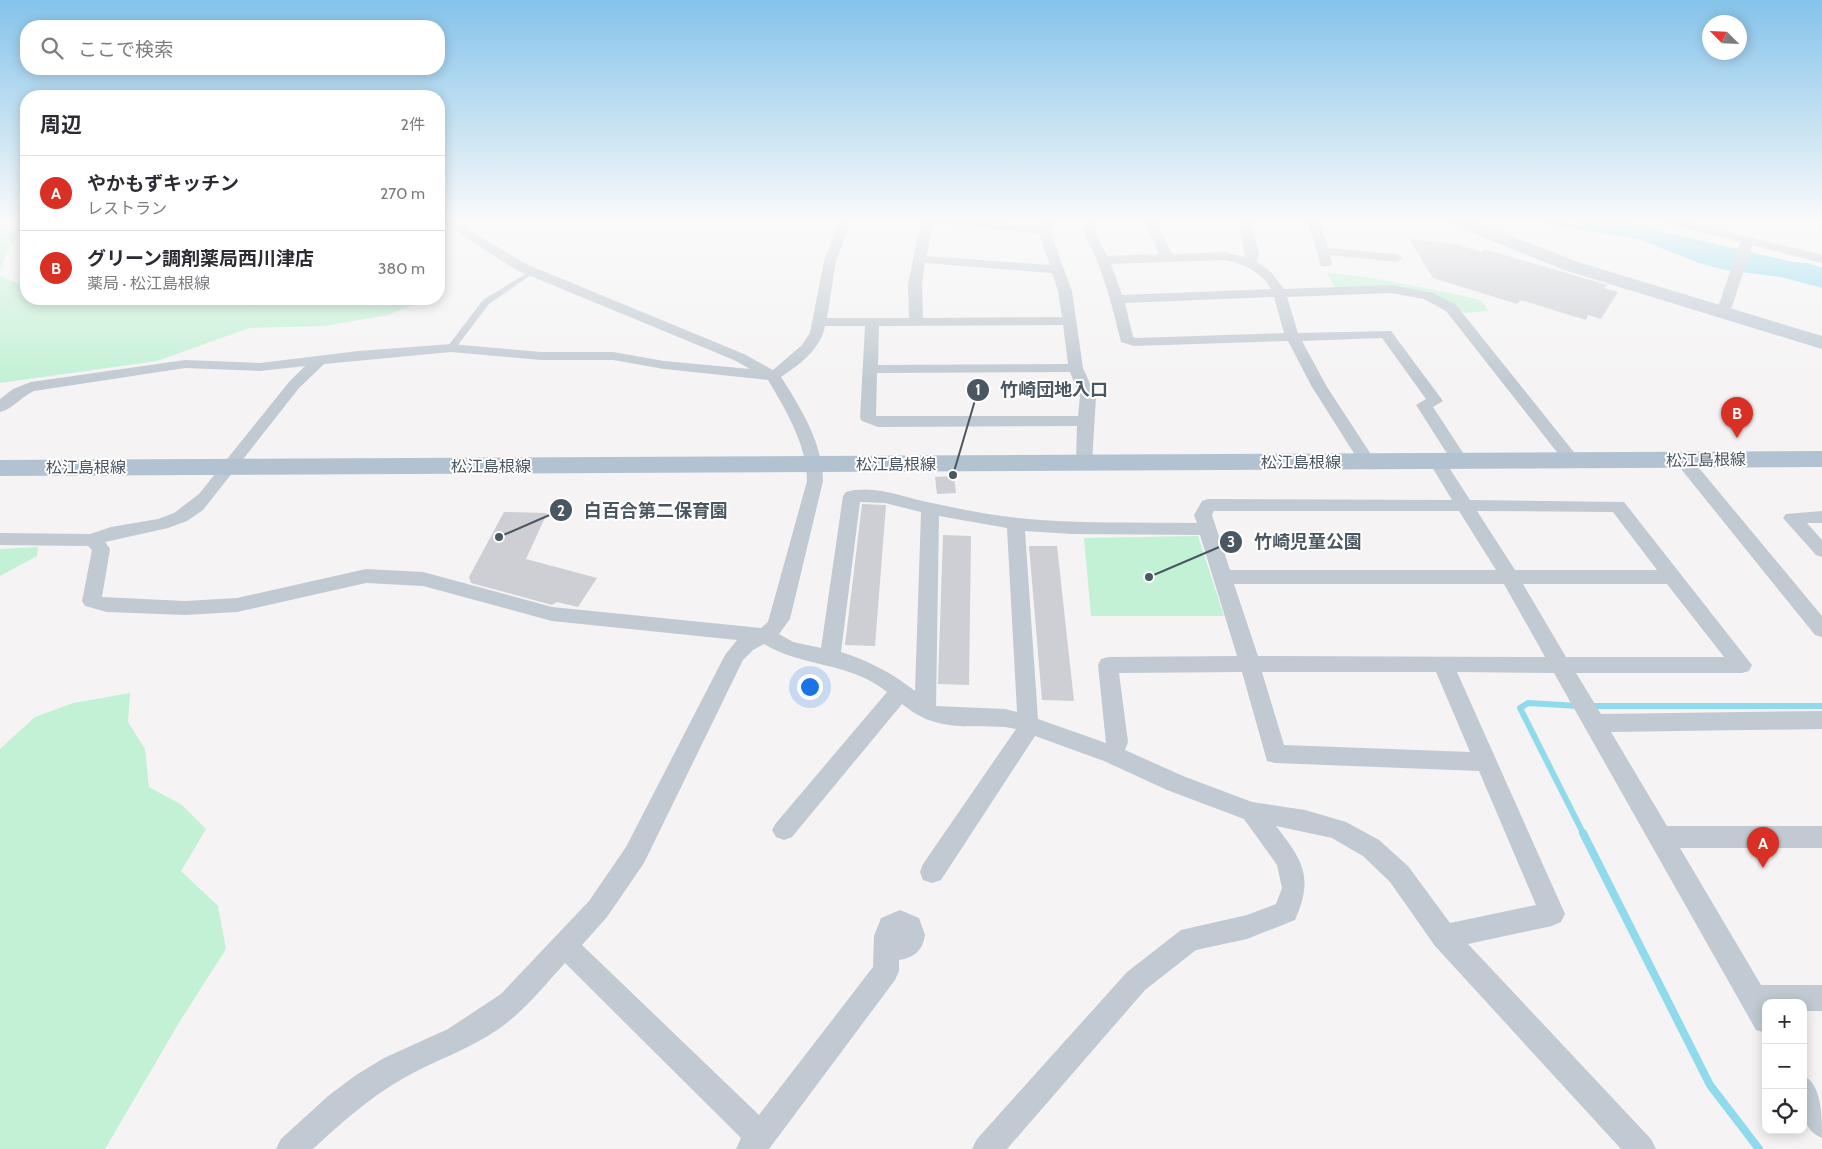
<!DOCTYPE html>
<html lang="ja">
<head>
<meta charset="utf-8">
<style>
	body { margin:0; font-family:Cabin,"Noto Sans JP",sans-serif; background:#f7f7f7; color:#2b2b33 }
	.controls { position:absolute; right:15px; bottom:15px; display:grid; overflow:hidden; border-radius:10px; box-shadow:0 2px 12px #0003 }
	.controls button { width:45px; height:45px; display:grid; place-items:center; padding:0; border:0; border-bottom:1px solid #e1e1e2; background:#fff; color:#2b2b33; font:25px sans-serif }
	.compass { position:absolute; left:1702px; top:15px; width:45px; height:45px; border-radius:50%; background:#fff; box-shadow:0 2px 12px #0003; rotate:294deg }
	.you { position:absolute; left:809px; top:686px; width:18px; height:18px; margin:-12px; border:4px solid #fff; border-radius:50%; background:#1a73e8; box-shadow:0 0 0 8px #1a73e833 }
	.badge { display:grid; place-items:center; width:32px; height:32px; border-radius:50%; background:#d93025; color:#fff; font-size:16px; font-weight:700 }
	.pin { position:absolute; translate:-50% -41px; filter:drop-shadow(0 1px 2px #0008) }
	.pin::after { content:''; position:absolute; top:26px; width:18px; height:15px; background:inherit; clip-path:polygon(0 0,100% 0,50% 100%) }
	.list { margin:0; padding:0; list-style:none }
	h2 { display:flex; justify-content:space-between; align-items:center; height:65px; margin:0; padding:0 20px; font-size:21px }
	h2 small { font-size:16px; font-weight:400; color:#7c7c81 }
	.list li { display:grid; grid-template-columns:32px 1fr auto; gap:15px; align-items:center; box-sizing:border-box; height:75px; padding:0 20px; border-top:1px solid #e1e1e2 }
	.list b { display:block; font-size:19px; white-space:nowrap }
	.list p { margin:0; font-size:16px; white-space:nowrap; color:#7c7c81 }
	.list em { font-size:16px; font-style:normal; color:#7c7c81 }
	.icon { flex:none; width:28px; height:28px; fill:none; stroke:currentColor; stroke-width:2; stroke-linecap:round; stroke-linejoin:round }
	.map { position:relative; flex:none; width:1822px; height:1149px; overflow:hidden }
	.search { position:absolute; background:#fff; box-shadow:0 2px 12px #0003; left:20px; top:20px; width:425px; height:55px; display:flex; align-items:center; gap:12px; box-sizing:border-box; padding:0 18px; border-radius:20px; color:#7c7c81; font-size:19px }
	.panel { position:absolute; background:#fff; box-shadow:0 2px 12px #0003; left:20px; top:90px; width:425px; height:215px; border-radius:20px }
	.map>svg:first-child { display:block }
</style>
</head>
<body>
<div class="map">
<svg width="1822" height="1149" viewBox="0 0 1822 1149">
	<rect width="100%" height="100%" fill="#f5f3f3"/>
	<!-- green -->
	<path fill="#c3f1d5" d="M0,221H26V228L9,248L0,272Z
		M1327,273C1379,277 1431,289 1481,300L1489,311L1464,313C1428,281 1380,287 1335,288Z
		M0,276L17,283L26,282V299H419L412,305L388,315L324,326L249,328L157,361L0,383Z
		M1198,536L1224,616H1091L1084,538Z
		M38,547L37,556L0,576V549Z
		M130,693L128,722L145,749L149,787L182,805L206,829L181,871L218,906L226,949L180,1021L105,1149H0V749L35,717L73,703Z"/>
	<!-- water -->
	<path fill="#90daee" d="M1528,221H1549L1579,225L1569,221H1625L1668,233L1793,262L1808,263L1822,268V288L1781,277L1725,270L1699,263L1638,239Z"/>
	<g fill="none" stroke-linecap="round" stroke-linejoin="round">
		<!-- stream-far1 -->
		<path stroke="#90daee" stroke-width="6" d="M1579,706L1528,703L1520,708L1584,835
			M1588,706H1822"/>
		<!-- stream -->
		<path stroke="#90daee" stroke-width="8" d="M1583,833L1710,1085L1759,1149"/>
	</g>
	<!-- building -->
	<path fill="#cdcfd5" d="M1409,239L1451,243L1482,252L1484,249L1607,285L1604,288L1618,292L1601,319L1588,315L1586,320L1521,300L1517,304L1433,278Z
		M954,476L956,493L937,494L935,477Z
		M862,504L886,505L875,646L845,645Z
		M504,512L547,513L526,559L597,578L578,607L557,602L552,605L471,583L469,577Z
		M943,535L971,536L969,685L938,684Z
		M1029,546H1057L1074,701L1042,700Z"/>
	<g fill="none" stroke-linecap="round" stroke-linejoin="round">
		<!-- lane -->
		<path fill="#c1cad2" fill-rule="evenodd" d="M532,270L535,272L534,273L489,304L454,350H448V346L483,300Z"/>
		<!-- street -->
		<path fill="#c1cad2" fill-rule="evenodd" d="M440,221H454L526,264L744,354L773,370L802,345L810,333L824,261L839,221H851L836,261L827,318H909L908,284L921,221H988L1041,227L1043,221H1055L1051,234L1072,291L1083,368L1096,397L1092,463L1090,467H1078L1076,463L1077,426L878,427L862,421L860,418L865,326H825C821,349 799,365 781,377C801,408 823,444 823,481L790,619L779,634L793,642L821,648L843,496L846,492C875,484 904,498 932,503C960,509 989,515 1018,518C1077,524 1137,522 1197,523L1194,515L1202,501L1208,499L1452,500L1429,462L1431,458H1443L1470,500L1624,502L1752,665L1749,671L1742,673H1576L1601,714L1822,711V729L1611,732L1667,826H1822V848H1680L1761,985H1822V1011H1803V1003H1766V1033L1756,1030L1554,673L1457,672L1565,914L1561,922L1552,926L1468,944L1651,1139L1656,1149H1621L1435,946L1390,882L1363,856L1332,838L1276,826C1303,861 1314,877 1295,920L1247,939L1196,950L1145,990L1007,1149H972L977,1139L1127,972L1181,930L1247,915L1276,904L1282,888L1277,865L1244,819L1167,790L1104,761L1035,736L941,880L932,883L923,880L920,872L923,864L1016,729L1005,727C963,725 936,732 902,704L792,837L784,840L776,837L772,830L776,823L887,692C848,661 804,668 764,644L753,650L743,660L644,863L607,917L582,945L759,1115L873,967L874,936L881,918L900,910L919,918L925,935C923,950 914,958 899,960V971L895,980L769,1149H736L741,1138L565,963C544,986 525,1010 500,1028C469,1050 435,1060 402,1079C369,1098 341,1123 313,1149H276L281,1139L328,1096L356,1075L384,1058L448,1029L501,994L589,901L626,847L725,655L737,640L552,621L423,586L366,583L237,612L185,615L107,612L85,606L82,601L92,550L88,546L0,545V533L90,534L111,527L158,519L174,513L199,494L289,382L305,366L260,371L185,368L34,391C22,396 13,409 0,412V399L13,389L31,382L185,360L260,363L358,351L451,344L541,352H613L664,361L750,369L734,360L516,270ZM932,224L977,227L1039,234L1050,265L927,256ZM925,263L1052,273L1058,291L1062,317L923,318L922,284ZM1063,325L1068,364L878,365L879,326ZM451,352L541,360H613L664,369L768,380C786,410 807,445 807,481L768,622L761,628L552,607L423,572L366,569L237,598L185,601L102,597L110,549L105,542L168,528L187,521L203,510L299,388L324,364ZM1070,372L1080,397L1078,416H876L877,373ZM860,502L885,503L921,512L915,691C892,673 869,661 841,652ZM1214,511H1459L1496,570H1230L1212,515ZM1477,511L1613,512L1657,570H1515ZM939,516L1007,528L1017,712L1005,709L936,706ZM1025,531L1072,534L1200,535L1237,656L1108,657L1101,659L1098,665L1106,743L1038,719ZM1234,584H1504L1545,657L1258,656ZM1523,584H1667L1724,657H1566ZM1242,672L1267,761L1275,763L1479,771L1536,905L1450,923L1408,866L1379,840L1346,822L1305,810L1252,802L1183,776L1125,750L1128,742L1119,673ZM1262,672H1436L1470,752L1284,745Z
			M1086,221H1098L1095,231L1107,256L1159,254L1146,224L1142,221H1156L1172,254L1224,252L1245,257L1239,221H1251L1259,255L1256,261L1271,272L1284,289L1391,285L1433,293L1456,305L1581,461L1579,465H1567L1446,311L1424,299L1391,293L1287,297L1298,333L1391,331L1443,401L1433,407L1469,462L1467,466H1455L1416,405L1426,399L1382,338L1302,341L1327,387L1376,462L1374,466H1362L1312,387L1288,341L1134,346L1121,342L1110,299L1097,260L1083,231ZM1224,260C1242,263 1262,272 1271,289L1122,295L1111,264ZM1274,297L1284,333L1136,338L1133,337L1125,303Z
			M1308,221H1320L1328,248L1397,254L1403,258L1397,262L1330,255L1332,263L1331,266H1321Z
			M1665,221H1684L1822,255V263L1752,245L1730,313L1723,317L1718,316L1716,313L1740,242L1667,224Z
			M1683,455L1689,456L1822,616V637L1815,635L1677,464L1675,460L1677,456Z
			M1822,511V523H1807L1822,540V557L1816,555L1783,518L1786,514Z
			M1803,1075C1822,1085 1822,1115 1822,1138C1796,1127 1803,1098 1803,1075Z"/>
		<!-- secondary -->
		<path fill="#c1cbd6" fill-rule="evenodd" d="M1450,221H1474L1578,262L1822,336V349L1564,270L1453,225Z"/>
		<!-- primary -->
		<path fill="#b3c2d1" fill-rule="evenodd" d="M1822,451V467L0,476V460Z"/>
	</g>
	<!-- sky -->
	<linearGradient id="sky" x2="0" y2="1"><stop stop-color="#85c3ea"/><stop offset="0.58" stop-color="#fafafa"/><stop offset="1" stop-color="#fafafa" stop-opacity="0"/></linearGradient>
	<rect width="1822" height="381" fill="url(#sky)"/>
	<g text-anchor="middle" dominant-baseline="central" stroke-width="4" stroke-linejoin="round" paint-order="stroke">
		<!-- street labels -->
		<g font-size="16" fill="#4a5661" stroke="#fff">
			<text transform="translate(1706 460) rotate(-1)">松江島根線</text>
			<text x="1301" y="462">松江島根線</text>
			<text x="896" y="464">松江島根線</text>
			<text x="491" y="466">松江島根線</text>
			<text x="86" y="467">松江島根線</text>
		</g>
	</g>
	<!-- callouts -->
	<path fill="none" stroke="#4a5661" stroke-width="2" d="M953 475L978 390M499 537L561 510M1149 577L1231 542"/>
	<g fill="#4a5661" stroke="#fff" stroke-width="2">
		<circle cx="953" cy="475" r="5"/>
		<circle cx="499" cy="537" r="5"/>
		<circle cx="1149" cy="577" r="5"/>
		<circle cx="978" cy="390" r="12"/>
		<circle cx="561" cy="510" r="12"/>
		<circle cx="1231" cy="542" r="12"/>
	</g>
	<g font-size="15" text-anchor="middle" font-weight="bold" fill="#fff">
		<text x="978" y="395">1</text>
		<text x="561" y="516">2</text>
		<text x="1231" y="547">3</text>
	</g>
	<g font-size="18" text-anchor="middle" font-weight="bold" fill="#4a5661" stroke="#fff" stroke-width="4" stroke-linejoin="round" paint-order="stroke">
		<text x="1054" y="396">竹崎団地入口</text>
		<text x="656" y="517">白百合第二保育園</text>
		<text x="1308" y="548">竹崎児童公園</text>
	</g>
</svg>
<div class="controls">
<button>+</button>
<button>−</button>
<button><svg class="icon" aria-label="locate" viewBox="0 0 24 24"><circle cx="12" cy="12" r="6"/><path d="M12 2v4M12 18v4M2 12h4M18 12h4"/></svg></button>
</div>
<svg class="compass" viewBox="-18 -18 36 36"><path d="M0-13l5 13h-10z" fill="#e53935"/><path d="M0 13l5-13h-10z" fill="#7c7c81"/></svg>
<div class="you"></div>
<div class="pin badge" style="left:1763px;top:868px">A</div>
<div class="pin badge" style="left:1737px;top:438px">B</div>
<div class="search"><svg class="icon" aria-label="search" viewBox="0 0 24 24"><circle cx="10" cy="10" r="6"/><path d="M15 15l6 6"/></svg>ここで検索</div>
<section class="panel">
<h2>周辺<small>2件</small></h2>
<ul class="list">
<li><span class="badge">A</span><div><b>やかもずキッチン</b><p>レストラン</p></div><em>270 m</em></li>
<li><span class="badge">B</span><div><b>グリーン調剤薬局西川津店</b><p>薬局 · 松江島根線</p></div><em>380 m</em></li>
</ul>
</section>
</div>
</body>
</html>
